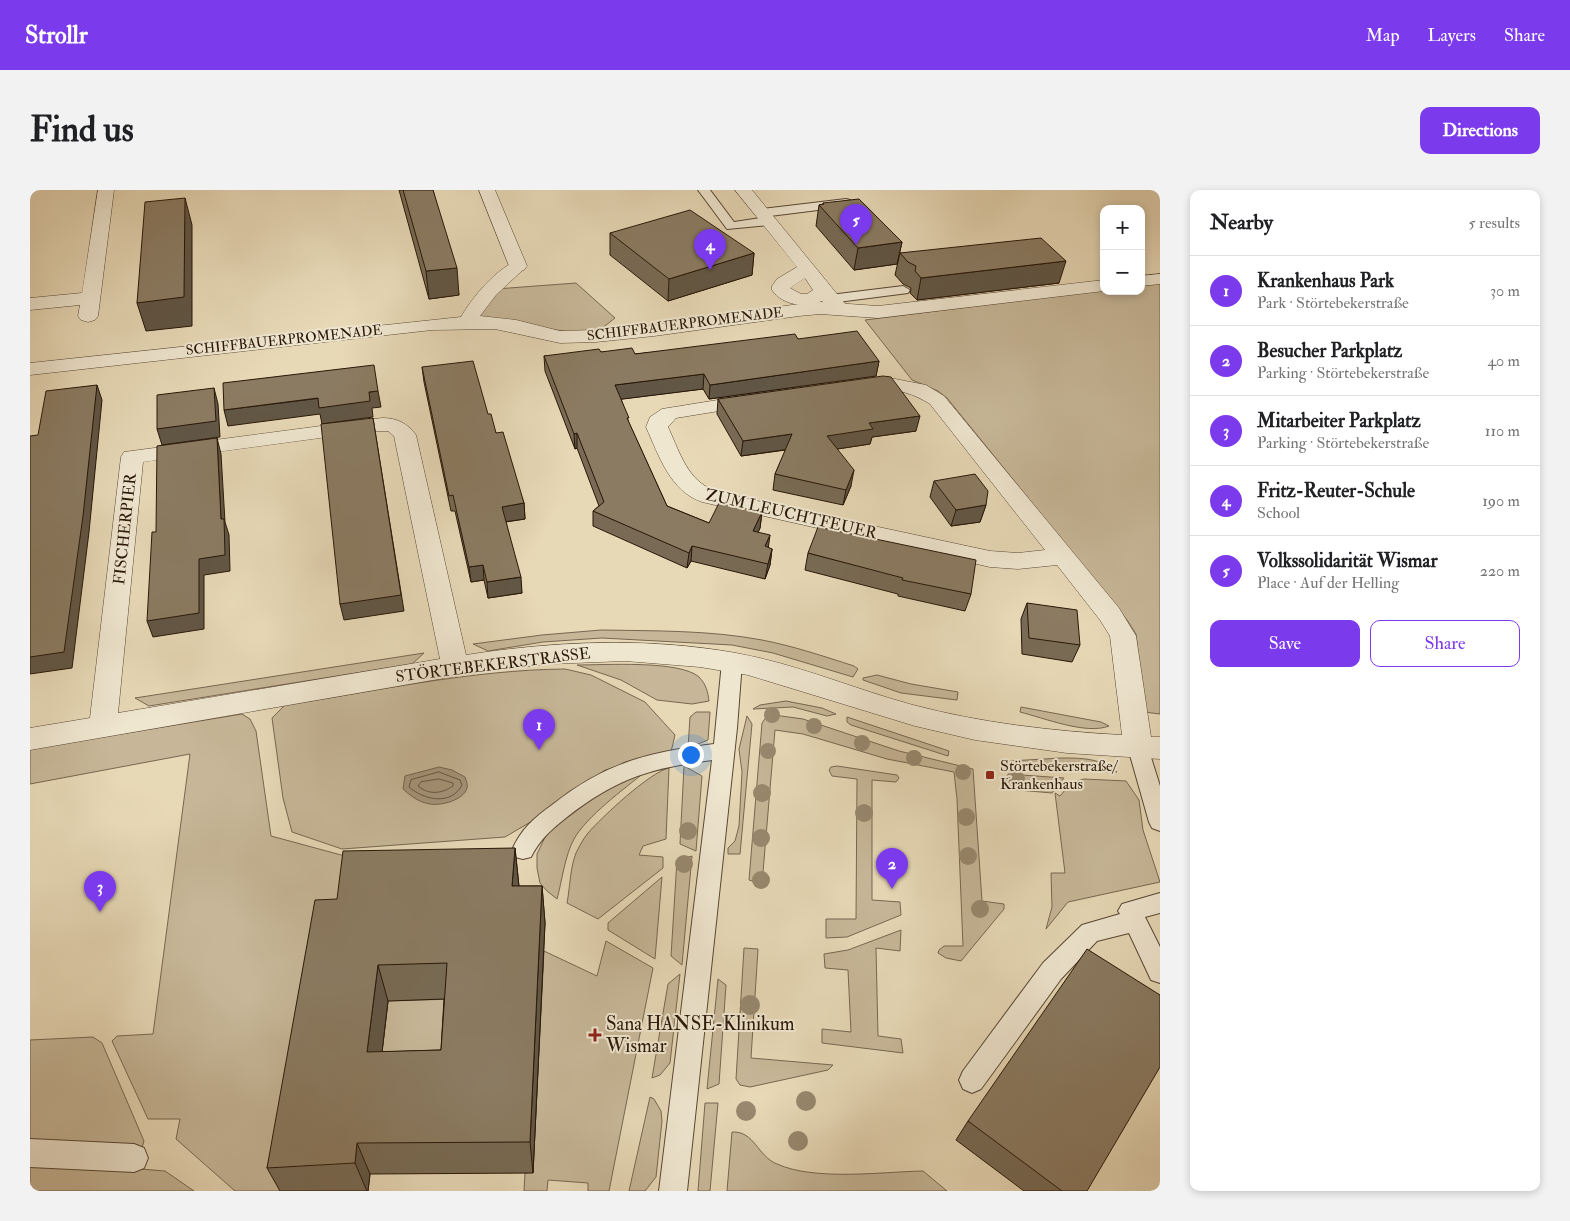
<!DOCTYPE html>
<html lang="en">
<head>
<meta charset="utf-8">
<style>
	body { margin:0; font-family:"IM FELL Double Pica",serif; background:#f2f2f2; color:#202124 }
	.controls { position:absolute; right:15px; top:15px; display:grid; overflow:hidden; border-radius:10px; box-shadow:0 2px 8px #0003 }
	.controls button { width:45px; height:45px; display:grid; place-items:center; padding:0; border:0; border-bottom:1px solid #e0e0e0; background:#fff; color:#202124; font:25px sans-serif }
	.you { position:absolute; left:660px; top:564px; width:18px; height:18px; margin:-12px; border:4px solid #fff; border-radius:50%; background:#1a73e8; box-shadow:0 0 0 8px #1a73e833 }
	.badge { display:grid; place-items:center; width:32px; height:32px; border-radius:50%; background:#7c3aed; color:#fff; font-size:16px; font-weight:700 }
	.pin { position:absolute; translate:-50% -41px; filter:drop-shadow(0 1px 2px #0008) }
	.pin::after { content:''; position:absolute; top:26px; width:18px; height:15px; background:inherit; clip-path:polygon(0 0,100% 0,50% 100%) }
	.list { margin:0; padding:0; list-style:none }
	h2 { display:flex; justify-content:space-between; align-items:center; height:65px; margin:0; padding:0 20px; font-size:21px }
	h2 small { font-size:16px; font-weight:400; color:#757577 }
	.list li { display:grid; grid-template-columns:32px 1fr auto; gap:15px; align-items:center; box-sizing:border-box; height:70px; padding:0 20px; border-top:1px solid #e0e0e0 }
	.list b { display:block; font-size:19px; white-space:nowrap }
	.list p { margin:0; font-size:16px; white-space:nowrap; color:#757577 }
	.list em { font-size:16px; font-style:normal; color:#757577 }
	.actions { display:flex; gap:10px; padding:15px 20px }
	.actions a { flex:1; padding:11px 0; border:1px solid #7c3aed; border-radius:10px; text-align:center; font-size:18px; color:#7c3aed }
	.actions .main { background:#7c3aed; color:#fff }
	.map { position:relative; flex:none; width:1130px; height:1001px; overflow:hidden; border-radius:10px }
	header { display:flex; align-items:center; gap:30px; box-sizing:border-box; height:70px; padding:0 25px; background:#7c3aed; color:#fff }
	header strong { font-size:24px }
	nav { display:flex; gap:28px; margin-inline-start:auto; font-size:18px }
	.intro { display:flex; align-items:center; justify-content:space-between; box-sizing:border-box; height:120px; padding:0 30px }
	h1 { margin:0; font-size:35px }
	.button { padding:12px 22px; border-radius:10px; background:#7c3aed; color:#fff; font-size:18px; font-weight:700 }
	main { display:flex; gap:30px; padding:0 30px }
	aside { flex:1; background:#fff; border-radius:10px; box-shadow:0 2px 8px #0003 }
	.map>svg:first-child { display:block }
</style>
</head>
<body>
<header>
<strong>Strollr</strong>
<nav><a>Map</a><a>Layers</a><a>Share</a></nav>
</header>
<div class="intro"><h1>Find us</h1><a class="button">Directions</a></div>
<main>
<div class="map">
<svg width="1130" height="1001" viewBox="0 0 1130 1001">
	<rect width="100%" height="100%" fill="#e7d8b6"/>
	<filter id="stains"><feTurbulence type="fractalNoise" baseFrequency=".004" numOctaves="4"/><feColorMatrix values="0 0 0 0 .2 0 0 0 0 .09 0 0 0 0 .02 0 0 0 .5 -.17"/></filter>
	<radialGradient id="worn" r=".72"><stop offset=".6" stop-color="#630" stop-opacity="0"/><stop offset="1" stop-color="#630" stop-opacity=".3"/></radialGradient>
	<!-- green -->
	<path fill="#c7b798" stroke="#786750" d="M546,93L585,128L566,143H546L444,128L466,99Z
		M1130,93V524L1114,522L1106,444L1097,430L917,208L908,201L882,190L835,130L1074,100L1111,101V96Z
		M571,440C624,441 679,440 732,450C763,456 793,466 824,476L828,479L823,487L743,463L702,455L572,448L513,452L458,461L443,454L512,445Z
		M394,463L382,474L119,516L105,508Z
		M547,475C574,475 650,470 669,487C676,494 678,502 679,511L662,514L627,510L591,490Z
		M535,479L561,485L615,512L645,545L641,562L575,580L504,630L475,647L312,659L262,642L253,608L242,528L255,515C347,501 441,480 535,479Z
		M847,485L881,494L928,502L927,510L871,503L833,490V488Z
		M756,511L792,518L806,524L797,526L763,517L723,519L730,515Z
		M991,517L1071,532L1079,536C1056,545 1014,528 990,522Z
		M666,522H680L678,550L658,558L660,527Z
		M212,524L220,529L226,541L241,646L326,669L255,1001H205L146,949L150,929H118L82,851L87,846L123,844L160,564L0,594V559Z
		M744,525L773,529L869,561L943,579L952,711L974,714V719L931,771L916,768L908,763L909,760L914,756H933L927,609L924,582L857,569L773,544L745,540L732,694L719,690L732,533L737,526Z
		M717,526L722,534L710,664H698V658L705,651L709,636L712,582L709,559Z
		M817,527L919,561L918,566L821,535L817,532Z
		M1031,568C1052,568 1070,568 1087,582L982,579L980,571Z
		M654,576L672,586L666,661L650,654Z
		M807,576L867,585L869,588L866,592L842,590V710L870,712L871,725L817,747L796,748V729H826L827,589L802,586L799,580L801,577Z
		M639,578L636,649L613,656L609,665L633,667V678L568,729L537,713C540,698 540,678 546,663C549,657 553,649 558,643C572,627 620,582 639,578Z
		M615,582C594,599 557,626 544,649C535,665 532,691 527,709L517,701L510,693L507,678V664L517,643L578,597Z
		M978,584L1034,588L1022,603L977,599Z
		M1054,589L1096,591L1109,610L1113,640L1130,692L1038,712L1016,739L1022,717L1021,683H1035L1025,603L1030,606L1041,593Z
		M662,666L652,775L641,766L647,670Z
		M632,687L625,769L578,740V733Z
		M871,740L870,761L846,758L848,846L871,849L873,863L792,853V839L821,842L818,780L795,778L794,764L818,760Z
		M576,751L623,778L579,1001H558V993L518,990L517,1001H494L495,983L503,982L514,761L567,786Z
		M714,758L728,759L721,868L803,875L798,880L720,897L710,895L706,889Z
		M650,784L640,873L630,885L622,888L638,794Z
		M688,789L696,795L689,894L677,899Z
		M424,809L418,894L348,896L358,811Z
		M63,847L72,853L114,951L111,961L0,956V850Z
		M620,907L624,909L631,921L632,931L626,987L615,1001H599Z
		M675,913H688L680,1001H668Z
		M702,942C725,941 727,966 747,974C785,991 850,982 893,981L917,1001H697Z
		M0,976L98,978L135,981L164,1001H0Z"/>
	<!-- water -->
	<path fill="#a6967b" stroke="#74634d" d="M409,577L422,580L435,587C436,590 438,594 437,598C434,610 411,616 400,614C388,612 381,606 373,599L375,586Z"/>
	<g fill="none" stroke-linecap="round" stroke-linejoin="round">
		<!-- shore -->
		<path stroke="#675642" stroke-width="1" d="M409,582L430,590L432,595C421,616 394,610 379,597L381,590Z
			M409,589L423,593V596C411,604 399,605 388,596L391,592Z"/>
		<!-- service casing -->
		<g stroke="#584734" stroke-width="2">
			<path id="service" d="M668,0H680L704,32L738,27L744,31L738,35L697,39Z
				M816,9L820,10L822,13L820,16L731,27L725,23L731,19Z
				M873,96L880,100L878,103L800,113L793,109L800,105Z
				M702,465L709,467L712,472L707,538L657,1001H629L682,570C621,578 587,588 537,627C522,639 510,649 501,667L493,669L485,667L482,660C491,639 504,628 522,615C575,573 618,562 684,554L692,472L695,467Z
				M1108,550L1115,552L1118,558L1130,596V641L1122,638L1119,632L1098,558L1101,552Z
				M1130,703V723L1115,727L1130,757V793L1121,790L1099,743L1067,751L1031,789L951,899L942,903L933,899L929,890L933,881L1013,773L1052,735L1090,724L1088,721L1092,714Z
				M0,949L104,954L114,958L118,968L114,978L104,982L0,977Z"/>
		</g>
		<!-- pedestrian casing -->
		<g stroke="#584734" stroke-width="1">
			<path id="pedestrian" d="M488,71L494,72L497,76L466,105L450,126L486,130L530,141L566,140L624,135L769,114L790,112L848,116L1074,90V101L848,128L790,124L769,126L624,146L566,152L530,153L465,139L402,140L0,185V173L431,127C441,109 468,76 488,71Z
				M1130,84V94L1111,96V86Z"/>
		</g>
		<!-- minor casing -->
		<g stroke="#584734" stroke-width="1">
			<path id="minor" d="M68,0H84L68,126L65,130L58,132L51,130L48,126L50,115L0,120V108L52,103Z
				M449,0H465L497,76L494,80L488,81L482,80L479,76Z
				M705,0H722L816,115L818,119L816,123C803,126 799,120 792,111C776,118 753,116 742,100V96L747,89L767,77ZM775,88L783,100L777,104H771L760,98Z
				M860,188L896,195L914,206L1089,418L1106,446L1121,547H1130V569L1037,563L945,550L885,536L718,485L670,477L595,471L519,474L443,483L0,560V538L60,528L91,267L94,262L352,228C367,228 377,233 386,245L436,465C525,451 616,447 706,463C767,474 824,499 883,515C951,533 1022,541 1092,545L1080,446L1070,430L1027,375L988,379L960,377L672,312C640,301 629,266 616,237L620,227L632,219L725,204L732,206L735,210L732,214L646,228L638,237C648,258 656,287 679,298C688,303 699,304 709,307L960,361L988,363L1015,360L900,214C884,204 869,199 850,200C840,201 831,203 822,200L819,196L822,192ZM342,241H358L364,246L410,469L88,523L113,272Z"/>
		</g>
		<!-- service -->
		<use href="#service" fill="#efe6d0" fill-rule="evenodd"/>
		<!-- pedestrian -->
		<use href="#pedestrian" fill="#efe6d0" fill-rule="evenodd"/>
		<!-- minor -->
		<use href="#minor" fill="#efe6d0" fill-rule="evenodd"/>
	</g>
	<!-- trees -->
	<g fill="#98886e">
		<circle cx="742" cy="525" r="8"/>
		<circle cx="784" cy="536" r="8"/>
		<circle cx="832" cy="553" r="8"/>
		<circle cx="738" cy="561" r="8"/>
		<circle cx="884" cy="568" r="8"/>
		<circle cx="933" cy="582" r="8"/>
		<circle cx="987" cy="589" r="8"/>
		<circle cx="732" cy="603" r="9"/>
		<circle cx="834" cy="623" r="9"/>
		<circle cx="936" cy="627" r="9"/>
		<circle cx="658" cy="641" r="9"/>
		<circle cx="731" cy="648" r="9"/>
		<circle cx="938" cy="666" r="9"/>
		<circle cx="654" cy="674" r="9"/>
		<circle cx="731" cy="690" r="9"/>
		<circle cx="950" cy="719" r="9"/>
		<circle cx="720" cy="815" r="10"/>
		<circle cx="776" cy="911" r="10"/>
		<circle cx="716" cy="921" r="10"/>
		<circle cx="768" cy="951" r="10"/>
	</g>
	<!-- wall -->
	<path fill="#786a54" stroke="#281708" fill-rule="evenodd" d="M369,0H403L429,105L399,109Z
		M793,13L872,52L867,74L824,80L786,36L789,15L793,14Z
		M580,43L724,63L722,85L638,111L580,65Z
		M870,63L1029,93L887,110L880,103L881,98L873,94L865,85Z
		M768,149L849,171L846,186L679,209L673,199L591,209L599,233L637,316L679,333L732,322L730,338L728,342L738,358L742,359L740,375L735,389L661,371L657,378L563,336V321L569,316L547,258L545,259L515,181L514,166L571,162L605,164Z
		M392,177L458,224L466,243L494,313L495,329L476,332L492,403L458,408L454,390L441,392L425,321H421L394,192Z
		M688,209L886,241L842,247L840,254L807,259L821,296L813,315L743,300L745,284L756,260L711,266L687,224Z
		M904,291L956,315L950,332L921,336L900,307Z
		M778,363L941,404L935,421L868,406V404L775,380Z
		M997,413L1050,455L1042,472L992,464L991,429Z
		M485,658L489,696H512L515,733L503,983L340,984L338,1001H250L237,978L307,709ZM414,809L411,860L352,862L358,811Z
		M938,931L1057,1001H994L926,950Z"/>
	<!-- shaded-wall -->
	<path fill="#615645" stroke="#281708" d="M155,8L162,35V136L116,141L107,113Z
		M872,52L867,74L824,80L828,58Z
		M724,63L722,85L638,111L639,89Z
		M1036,71L1029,93L887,110L891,88Z
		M427,78L429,105L399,109L396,81Z
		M849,171L846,186L679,209L680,195Z
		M674,184L673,199L585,210V195Z
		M67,195L72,210L59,342L42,478L0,484V467Z
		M184,198L188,214L190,247L132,255L127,239Z
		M348,201L351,217L342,218L343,227L292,234L290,224L198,236L194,220Z
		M890,226L886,241L842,247L840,254L794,261L797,246L839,233Z
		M343,228L374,421L314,430L310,414Z
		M547,243V258L545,259L544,244Z
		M762,244L760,259L711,266L713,251Z
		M187,248L191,264L195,332L199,345L200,381L174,385V439L123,447L117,431L169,369L191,329Z
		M824,280L821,296L813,315L816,300Z
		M494,313L495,329L473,332L472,317Z
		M956,315L950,332L921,336L926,320Z
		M732,322L730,338L721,357L723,341Z
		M740,345L738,360L735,356Z
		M662,356L661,371L657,378L659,363Z
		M742,359L740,375L735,389L738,374Z
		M453,375L454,390L441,392L439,377Z
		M491,387L492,403L458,408L457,392Z
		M485,658L489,697L482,696Z
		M512,696L515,733L503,983L500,952Z
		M348,775L358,811L348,896L337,862Z
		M327,953L340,984L338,1001H337L325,973Z"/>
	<!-- building -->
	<path fill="#8b7b62" stroke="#281708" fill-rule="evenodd" d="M373,0H403L427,78L396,81Z
		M155,8L154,107L107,113L115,12Z
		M829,9L872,52L828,58L789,15L794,14L793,13Z
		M660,20L724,63L639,89L580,43Z
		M1011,48L1036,71L891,88L885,81L886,76L878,72L870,63Z
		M827,141L849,171L680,195L674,184L585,195L599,228H597L637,316L679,333L689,313L732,322L723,341L740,345L735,356L742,359L738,374L662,356L659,363L563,321L574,312L547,243L544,244L514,166L569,159L571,162L602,158L605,164L765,144L768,149Z
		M443,171L458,224H461L466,243L473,242L494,313L472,317L491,387L457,392L453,375L439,377L423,305L419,306L392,177Z
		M344,175L348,201L339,202L340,211L289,218L288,208L194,220L193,193Z
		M853,186L861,187L890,226L839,233L843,239L797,246L824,280L816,300L745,284L762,244L713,251L688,209Z
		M67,195L53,326L34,462L0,467V246L8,245L16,201Z
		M184,198L186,231L127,239V205Z
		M343,228L371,405L310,414L291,234Z
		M187,248L191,329H194L195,365L169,369V423L117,431L122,342H126L127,256Z
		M945,284L958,301L956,315L926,320L904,291Z
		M788,337L946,370L941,404L872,390L873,388L778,363Z
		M997,413L1047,420L1050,455L999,448Z
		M485,658L482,696H512L500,952L327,953L325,973L237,978L285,710L307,709L313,661ZM417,773L411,860L337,862L348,775Z
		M1057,759L1130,805V877L1057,1001H1032L938,931Z"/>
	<!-- markers -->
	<g fill="#8f2418" stroke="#efe6d0" stroke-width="2">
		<rect x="955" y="580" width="10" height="10" rx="2.5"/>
		<path d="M562.5 837.5h5v5h5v5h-5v5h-5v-5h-5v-5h5z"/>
	</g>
	<g text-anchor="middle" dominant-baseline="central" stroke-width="4" stroke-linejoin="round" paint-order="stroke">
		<!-- far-street labels -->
		<g font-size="14" fill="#281708" stroke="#efe6d0">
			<text transform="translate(655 134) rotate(-7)">SCHIFFBAUERPROMENADE</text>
			<text transform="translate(254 150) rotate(-6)">SCHIFFBAUERPROMENADE</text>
		</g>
		<!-- street labels -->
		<g font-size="16" fill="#281708" stroke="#efe6d0">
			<text transform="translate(761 324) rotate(13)">ZUM LEUCHTFEUER</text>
			<text transform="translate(95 339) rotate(-84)">FISCHERPIER</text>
			<text transform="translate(463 475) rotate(-7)">STÖRTEBEKERSTRASSE</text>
		</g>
		<!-- poi labels -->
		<g font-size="16" fill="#281708" stroke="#efe6d0" text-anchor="start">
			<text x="970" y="576">Störtebekerstraße/<tspan x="970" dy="18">Krankenhaus</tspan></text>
		</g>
		<!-- near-poi labels -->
		<g font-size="19" fill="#281708" stroke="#efe6d0" text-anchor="start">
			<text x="576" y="834">Sana HANSE-Klinikum<tspan x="576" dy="22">Wismar</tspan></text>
		</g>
	</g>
	<rect width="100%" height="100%" filter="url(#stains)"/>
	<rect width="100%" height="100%" fill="url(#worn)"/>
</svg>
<div class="controls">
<button>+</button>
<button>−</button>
</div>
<div class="you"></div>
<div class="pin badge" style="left:509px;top:560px">1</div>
<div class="pin badge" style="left:862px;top:699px">2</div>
<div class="pin badge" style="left:70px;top:722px">3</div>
<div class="pin badge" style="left:680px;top:80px">4</div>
<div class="pin badge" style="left:826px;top:55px">5</div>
</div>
<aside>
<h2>Nearby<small>5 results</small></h2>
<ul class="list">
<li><span class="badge">1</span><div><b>Krankenhaus Park</b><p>Park · Störtebekerstraße</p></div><em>30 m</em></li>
<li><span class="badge">2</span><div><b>Besucher Parkplatz</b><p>Parking · Störtebekerstraße</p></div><em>40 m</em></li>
<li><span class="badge">3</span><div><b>Mitarbeiter Parkplatz</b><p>Parking · Störtebekerstraße</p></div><em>110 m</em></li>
<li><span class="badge">4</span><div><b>Fritz-Reuter-Schule</b><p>School</p></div><em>190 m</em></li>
<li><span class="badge">5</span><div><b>Volkssolidarität Wismar</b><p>Place · Auf der Helling</p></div><em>220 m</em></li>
</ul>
<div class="actions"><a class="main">Save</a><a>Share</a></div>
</aside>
</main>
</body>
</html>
